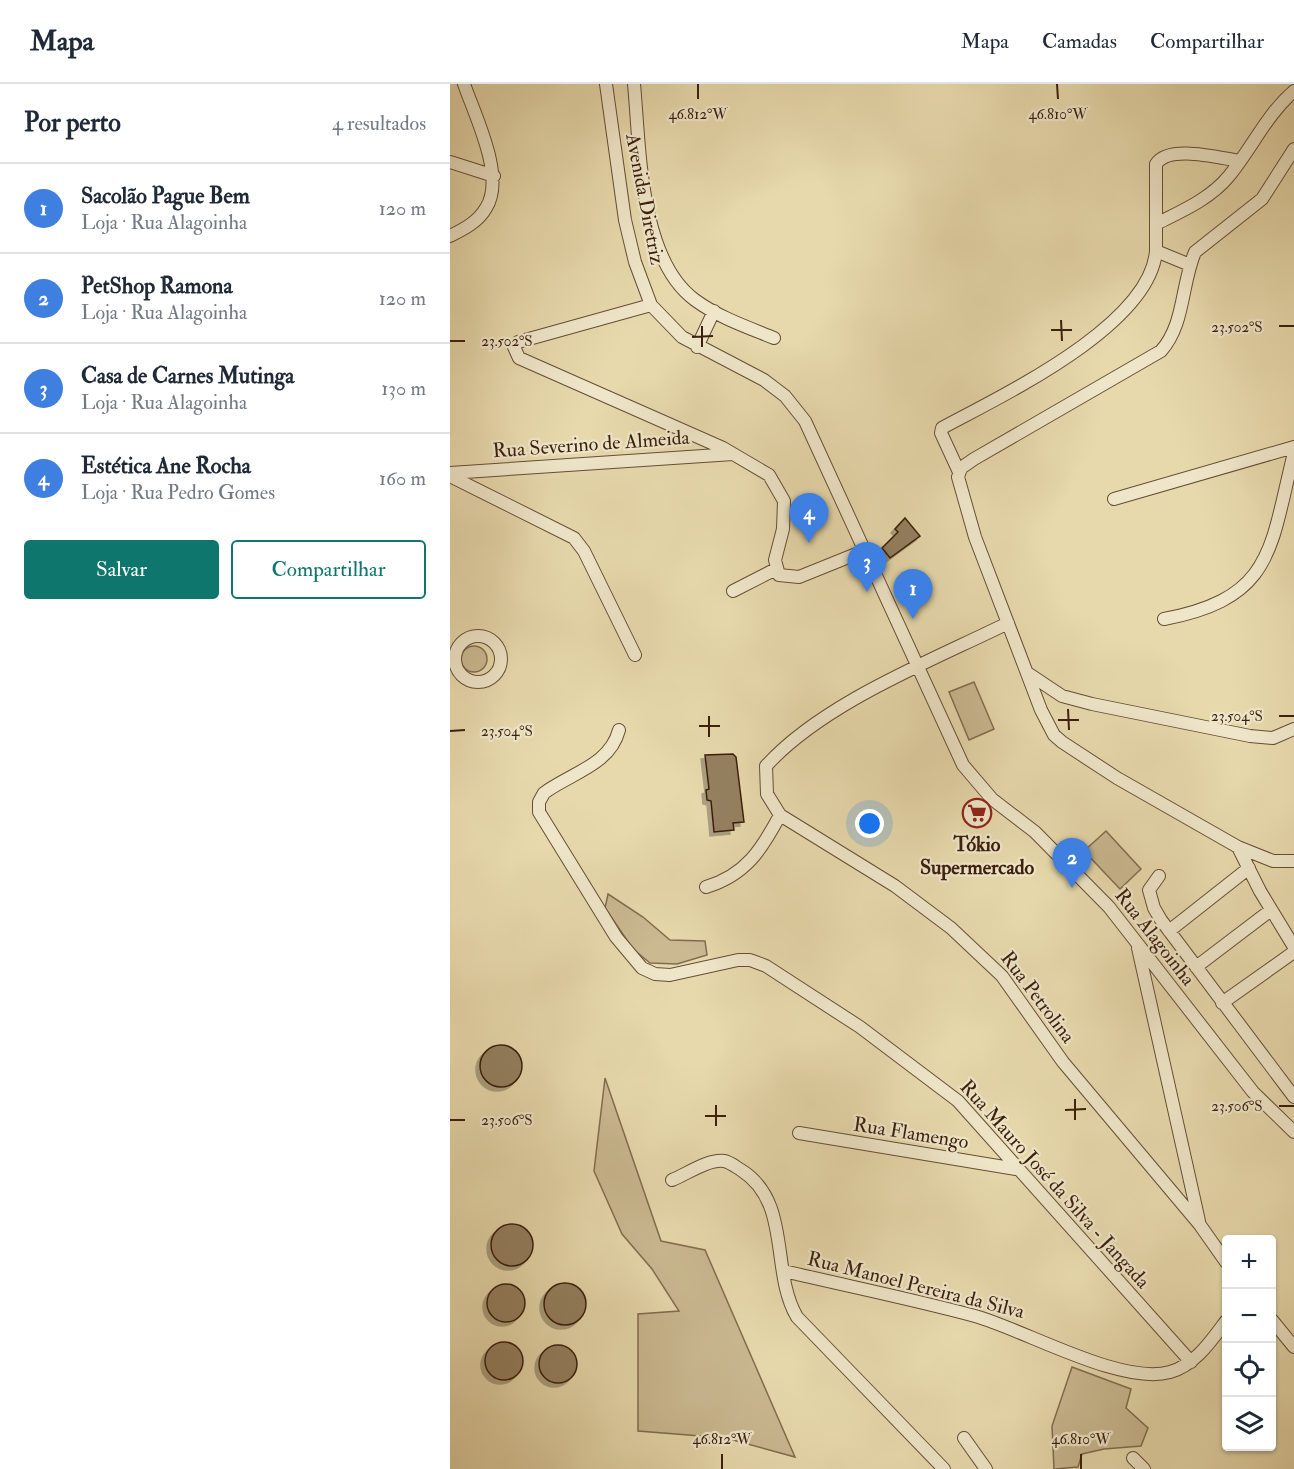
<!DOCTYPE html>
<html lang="pt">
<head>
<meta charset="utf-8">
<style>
	body { margin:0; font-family:"IM FELL Double Pica",serif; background:#f6f6f7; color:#1f2937 }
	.controls { position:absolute; right:18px; bottom:18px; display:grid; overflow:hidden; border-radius:6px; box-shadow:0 2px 4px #0004 }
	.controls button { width:54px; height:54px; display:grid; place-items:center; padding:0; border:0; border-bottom:2px solid #e0e1e3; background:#fff; color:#1f2937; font:30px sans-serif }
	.you { position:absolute; left:420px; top:740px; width:21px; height:21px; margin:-15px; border:4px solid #fff; border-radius:50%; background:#1a73e8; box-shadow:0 0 0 9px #1a73e833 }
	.badge { display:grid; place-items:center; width:39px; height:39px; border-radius:50%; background:#0f766e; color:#fff; font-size:20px; font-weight:700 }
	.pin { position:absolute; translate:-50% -50px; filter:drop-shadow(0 2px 3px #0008) }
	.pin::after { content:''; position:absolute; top:32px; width:21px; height:18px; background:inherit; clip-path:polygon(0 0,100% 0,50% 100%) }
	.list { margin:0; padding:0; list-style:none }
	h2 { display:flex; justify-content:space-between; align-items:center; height:78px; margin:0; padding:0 24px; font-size:26px }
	h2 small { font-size:20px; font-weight:400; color:#747a83 }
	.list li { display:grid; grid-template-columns:39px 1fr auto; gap:18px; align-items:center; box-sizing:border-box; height:90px; padding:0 24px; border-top:2px solid #e0e1e3 }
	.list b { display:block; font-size:22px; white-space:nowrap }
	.list p { margin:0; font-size:20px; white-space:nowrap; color:#747a83 }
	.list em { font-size:20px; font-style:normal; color:#747a83 }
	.actions { display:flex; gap:12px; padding:18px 24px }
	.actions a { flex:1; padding:14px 0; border:2px solid #0f766e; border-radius:6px; text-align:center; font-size:21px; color:#0f766e }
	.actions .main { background:#0f766e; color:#fff }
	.icon { flex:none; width:33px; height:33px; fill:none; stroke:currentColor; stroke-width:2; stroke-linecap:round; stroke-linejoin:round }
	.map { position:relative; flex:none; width:844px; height:1385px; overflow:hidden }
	header { display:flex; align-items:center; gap:36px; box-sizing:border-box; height:84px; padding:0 30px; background:#fff; border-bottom:2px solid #e0e1e3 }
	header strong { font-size:28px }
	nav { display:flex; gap:33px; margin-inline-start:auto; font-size:21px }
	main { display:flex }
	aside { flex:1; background:#fff }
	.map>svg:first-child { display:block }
</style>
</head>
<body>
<header>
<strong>Mapa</strong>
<nav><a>Mapa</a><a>Camadas</a><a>Compartilhar</a></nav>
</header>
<main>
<aside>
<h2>Por perto<small>4 resultados</small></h2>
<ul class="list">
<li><span class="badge" style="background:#3f7fe0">1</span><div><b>Sacolão Pague Bem</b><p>Loja · Rua Alagoinha</p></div><em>120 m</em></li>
<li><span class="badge" style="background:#3f7fe0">2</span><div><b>PetShop Ramona</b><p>Loja · Rua Alagoinha</p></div><em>120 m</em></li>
<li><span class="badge" style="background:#3f7fe0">3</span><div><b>Casa de Carnes Mutinga</b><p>Loja · Rua Alagoinha</p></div><em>130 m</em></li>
<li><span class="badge" style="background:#3f7fe0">4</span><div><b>Estética Ane Rocha</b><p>Loja · Rua Pedro Gomes</p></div><em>160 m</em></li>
</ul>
<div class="actions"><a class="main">Salvar</a><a>Compartilhar</a></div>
</aside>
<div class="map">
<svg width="844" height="1385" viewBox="0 0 844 1385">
	<defs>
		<filter id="shadow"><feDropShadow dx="-4" dy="4" stdDeviation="0" flood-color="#0004"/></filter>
	</defs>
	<rect width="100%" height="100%" fill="#e7d9ac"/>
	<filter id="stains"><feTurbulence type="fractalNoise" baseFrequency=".00333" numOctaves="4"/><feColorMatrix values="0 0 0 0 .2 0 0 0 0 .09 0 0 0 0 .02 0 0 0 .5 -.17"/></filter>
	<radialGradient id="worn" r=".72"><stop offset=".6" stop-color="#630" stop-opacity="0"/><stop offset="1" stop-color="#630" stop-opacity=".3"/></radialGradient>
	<!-- green -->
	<path fill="#cab991" stroke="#826c50" stroke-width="1.5" d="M11 575a13 13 0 1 1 26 0a13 13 0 1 1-26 0Z
		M524,598L544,645L519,656L499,608Z
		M656,747L691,785L670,805L634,767Z
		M158,810L193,833L220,856L255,857L257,871L227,880L200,879L183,865L155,824Z
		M155,994L211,1157L255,1166L345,1373L276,1354L188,1347V1230L229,1227L202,1185L172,1150L144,1087Z
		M622,1283L681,1305L676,1324L698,1344L691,1362L654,1365L632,1370L628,1383L604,1385L602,1342Z"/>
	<!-- building -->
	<path fill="#948060" stroke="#3b1f0e" stroke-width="1.5" filter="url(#shadow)" d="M455,434L470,452L440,474L432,464L448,448L445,445Z
		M283,670L286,673L294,738L283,739L284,746L264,748L261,717L257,716L256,706L259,705L255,671Z
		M30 982a21 21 0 1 1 42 0a21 21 0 1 1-42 0Z
		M41 1161a21 21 0 1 1 42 0a21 21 0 1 1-42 0Z
		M94 1220a21 21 0 1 1 42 0a21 21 0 1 1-42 0Z
		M37 1219a19 19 0 1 1 38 0a19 19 0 1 1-38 0Z
		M35 1277a19 19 0 1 1 38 0a19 19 0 1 1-38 0Z
		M89 1280a19 19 0 1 1 38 0a19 19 0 1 1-38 0Z"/>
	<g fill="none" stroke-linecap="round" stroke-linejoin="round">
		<!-- minor casing -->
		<g stroke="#664e36" stroke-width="14">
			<path id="minor" d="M156,0L175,136L185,178L201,221L232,253L314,296L335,312L355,337L513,681L542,715L585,748L659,823L803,1008L844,1048
				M184,0C190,63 189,175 245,216C268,233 297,243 324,254
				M844,65L812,115L745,168C731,201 735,240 711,267L524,375L511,384L508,393L525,453L591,626L604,651L612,658L667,694L788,763L823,777H844
				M0,78L44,92
				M706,140C732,127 760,115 779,92C802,64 817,30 844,7
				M0,152C14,145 28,138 36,124C56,93 25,32 14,0
				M740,181L706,167V80C719,60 769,74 790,77
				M201,221L68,258L64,263L69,274L273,364L319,391L334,417L333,445L325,476L329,491L349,493L416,466
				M247,263L264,227
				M509,388L491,349L492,344C551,312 700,242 706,167
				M0,389L283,370
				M0,392L124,454L134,467L185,571
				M664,415L844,363
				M283,507L326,485
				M714,535C825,514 820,463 844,369
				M558,539C481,577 373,619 316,682L317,710L330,731L445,802L501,844L552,892L613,978L750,1141L776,1178
				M5 575a23 23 0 1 1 46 0a23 23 0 1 1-46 0Z
				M579,590L612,612L642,620L800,652L823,654L844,645
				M169,646C160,681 121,689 94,709L89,718V728L166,853L192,884L205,890L220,891L288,876H300L316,882L410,943L508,1017L741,1278
				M788,763L810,807L844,863
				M709,792L699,806L704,824L711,836L844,1013
				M256,803C296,791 312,765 330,731
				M719,847L799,784
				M688,864L749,1137
				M746,883L821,826
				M772,919L844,868
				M349,1049L566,1085
				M222,1096C237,1090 258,1075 274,1077C280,1078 286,1083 291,1086C342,1118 320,1187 347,1233L494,1385
				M334,1187C397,1202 462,1215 525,1232C575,1246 672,1302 720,1288C745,1281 761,1257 776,1237
				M822,1236L844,1263
				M514,1354L536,1385
				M683,1374L694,1385"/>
		</g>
		<!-- minor -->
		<use href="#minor" stroke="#efe6c9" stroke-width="12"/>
	</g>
	<!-- ticks -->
	<path fill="none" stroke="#3b1f0e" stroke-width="2" d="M248,0V15M607,0L608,15M611,236L612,257M252,242V263M829,242H844M601,246H622M242,253L263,252M0,257H15M618,625L619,646M259,632V653M829,632H844M608,636H629M249,642H270M0,647L15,646M625,1015V1036M266,1021V1042M829,1022H844M615,1026L636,1025M255,1032H276M0,1036H15M272,1370V1385M631,1370V1385"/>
	<!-- icons -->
	<defs>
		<g id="supermarket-ring" transform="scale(1.5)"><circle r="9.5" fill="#efe6c9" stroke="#8f2418" stroke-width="1.5"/><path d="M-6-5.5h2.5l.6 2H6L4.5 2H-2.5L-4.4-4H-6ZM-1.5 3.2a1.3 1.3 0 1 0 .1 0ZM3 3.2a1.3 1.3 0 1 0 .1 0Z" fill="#8f2418"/></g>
	</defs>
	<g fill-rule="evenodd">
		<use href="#supermarket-ring" x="527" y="729"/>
	</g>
	<g text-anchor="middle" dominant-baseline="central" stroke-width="4.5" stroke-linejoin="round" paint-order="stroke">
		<!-- street labels -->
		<g font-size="20" fill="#3b1f0e" stroke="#efe6c9">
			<text transform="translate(195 115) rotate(79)">Avenida Diretriz</text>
			<text transform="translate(141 360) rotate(-4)">Rua Severino de Almeida</text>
			<text transform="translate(705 853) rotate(52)">Rua Alagoinha</text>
			<text transform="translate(588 913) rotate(53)">Rua Petrolina</text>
			<text transform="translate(461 1049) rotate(9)">Rua Flamengo</text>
			<text transform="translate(605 1100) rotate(48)">Rua Mauro José da Silva - Jangada</text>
			<text transform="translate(466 1201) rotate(14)">Rua Manoel Pereira da Silva</text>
		</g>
		<!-- poi labels -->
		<g font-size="20" font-weight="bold" fill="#3b1f0e" stroke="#efe6c9">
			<text x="527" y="760">Tókio<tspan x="527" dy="23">Supermercado</tspan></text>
		</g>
	</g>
	<g font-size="15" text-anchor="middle" fill="#3b1f0e" stroke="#efe6c9" stroke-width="4.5" stroke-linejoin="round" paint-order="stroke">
		<text x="248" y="35">46.812°W</text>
		<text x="608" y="35">46.810°W</text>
		<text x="787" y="248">23.502°S</text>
		<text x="57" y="262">23.502°S</text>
		<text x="787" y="637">23.504°S</text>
		<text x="57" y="652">23.504°S</text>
		<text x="787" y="1027">23.506°S</text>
		<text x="57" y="1041">23.506°S</text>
		<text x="272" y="1360">46.812°W</text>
		<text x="631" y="1360">46.810°W</text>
	</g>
	<rect width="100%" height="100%" filter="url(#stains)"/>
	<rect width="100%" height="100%" fill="url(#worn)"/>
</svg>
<div class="controls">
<button>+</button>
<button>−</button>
<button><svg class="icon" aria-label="locate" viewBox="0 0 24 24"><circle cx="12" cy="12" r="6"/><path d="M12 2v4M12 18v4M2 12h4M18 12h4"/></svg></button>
<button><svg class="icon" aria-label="layers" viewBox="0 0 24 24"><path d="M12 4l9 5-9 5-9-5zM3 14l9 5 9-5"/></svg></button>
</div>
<div class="you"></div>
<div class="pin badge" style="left:463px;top:535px;background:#3f7fe0">1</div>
<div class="pin badge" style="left:622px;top:804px;background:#3f7fe0">2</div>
<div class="pin badge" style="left:417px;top:508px;background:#3f7fe0">3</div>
<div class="pin badge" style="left:359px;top:459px;background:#3f7fe0">4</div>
</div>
</main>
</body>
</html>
